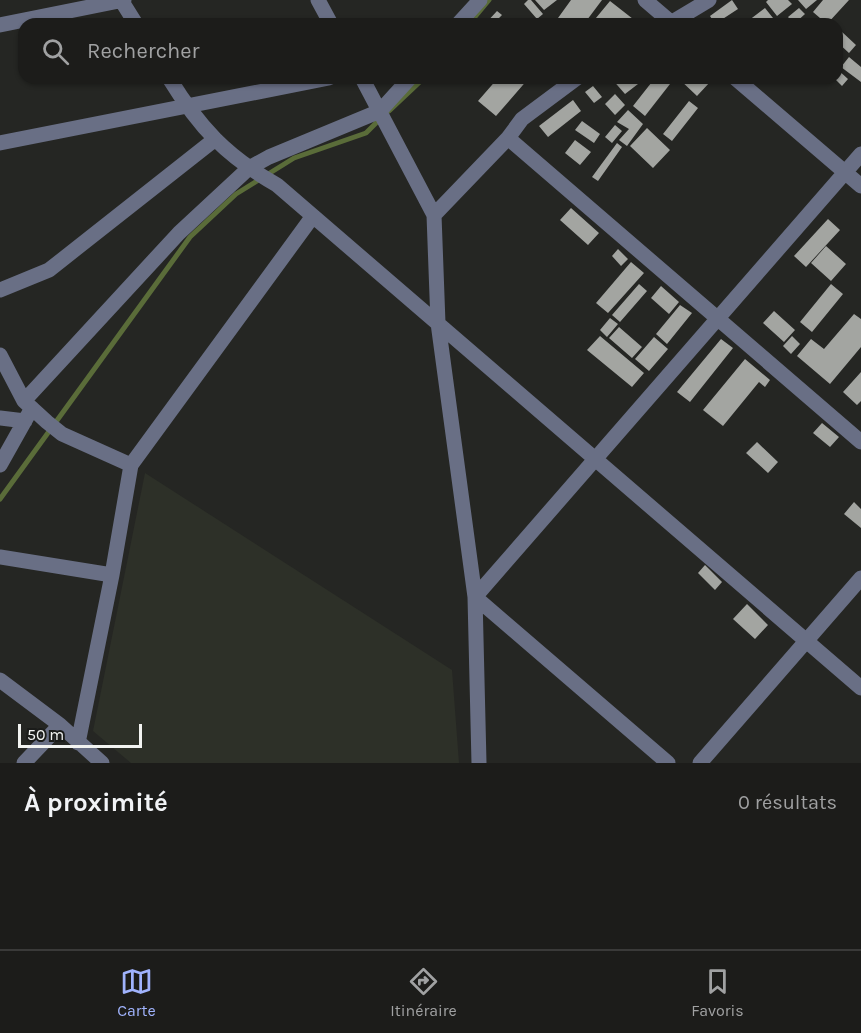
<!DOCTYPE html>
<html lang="fr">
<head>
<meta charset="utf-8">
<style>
	body { margin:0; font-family:Karla,sans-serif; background:#252523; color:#f1f3f6 }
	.scale { position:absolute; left:18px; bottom:15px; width:124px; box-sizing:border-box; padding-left:6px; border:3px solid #f2f3f1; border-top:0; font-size:16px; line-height:21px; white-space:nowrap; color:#f2f3f1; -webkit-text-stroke:4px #1b1c1a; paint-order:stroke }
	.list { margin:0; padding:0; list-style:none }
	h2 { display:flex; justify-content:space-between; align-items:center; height:78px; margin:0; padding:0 24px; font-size:26px }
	h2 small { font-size:20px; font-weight:400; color:#a0a1a2 }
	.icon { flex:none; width:33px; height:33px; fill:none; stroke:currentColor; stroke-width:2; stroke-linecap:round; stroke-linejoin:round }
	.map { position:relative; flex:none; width:861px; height:763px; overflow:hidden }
	.search { position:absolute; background:#1c1c1a; box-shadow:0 2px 4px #0004; left:18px; right:18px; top:18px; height:66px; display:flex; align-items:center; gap:15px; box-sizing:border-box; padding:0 21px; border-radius:18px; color:#a0a1a2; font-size:22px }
	.sheet { height:186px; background:#1c1c1a }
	nav { display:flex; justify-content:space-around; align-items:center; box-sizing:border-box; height:84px; border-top:2px solid #3a3a39; background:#1c1c1a; font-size:16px; color:#a0a1a2 }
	nav a { display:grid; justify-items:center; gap:3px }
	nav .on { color:#a0b3fd }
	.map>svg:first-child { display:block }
</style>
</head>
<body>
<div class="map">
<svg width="861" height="763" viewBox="0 0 861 763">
	<rect width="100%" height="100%" fill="#252623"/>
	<!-- built -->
	<path fill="#2d3028" d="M145,473L452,670L459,763H131L93,731Z"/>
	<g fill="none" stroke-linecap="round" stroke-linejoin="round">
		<!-- stream -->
		<path stroke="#5a6c39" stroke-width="5" d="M469,24L489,0
			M389,111L424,78
			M0,499L190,237L236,194L294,158L366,133L380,119"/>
	</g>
	<!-- building -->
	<path fill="#a3a5a1" d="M528,0H531L543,14L537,19L524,4Z
		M535,0H557L544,10Z
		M571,0H602L584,24H566L558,18Z
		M732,0L738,9L715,24L710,16Z
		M768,0H788L792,4L777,16L766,2Z
		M798,0H817L806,9Z
		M823,0H849L827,24L813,12Z
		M610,1L633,19L629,24H591Z
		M765,8L773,18L765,24H744Z
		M799,8L805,14L794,24L788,17Z
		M497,11L502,15L493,24H485Z
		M841,31L856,45L849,53L837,42V35Z
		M849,57L861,67V82L841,67Z
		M837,69L848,79L842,86L834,78H837Z
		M498,78H529L496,116L478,101Z
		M611,78H633L638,84L625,94Z
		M655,78H662L670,84L645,116L633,106Z
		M678,78H705L710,82L697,96Z
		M593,86L602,97L594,103L585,92Z
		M615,94L625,105L615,115L605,104Z
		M573,100L581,111L548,137L539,126Z
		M689,101L698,108L672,141L663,134Z
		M628,110L643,124L627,146L619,140L629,129L617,122Z
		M582,121L600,134L594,143L575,130Z
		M615,125L622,131L612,143L605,137Z
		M647,128L670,150L653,168L630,146Z
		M575,140L591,152L580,165L565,153Z
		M617,143L622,147L598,181L592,177Z
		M571,208L599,233L588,245L560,220Z
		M828,219L840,230L806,267L794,256Z
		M826,246L846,264L831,281L811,263Z
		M618,249L628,259L621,266L612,256Z
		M631,262L644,273L608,313L596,303Z
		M639,284L647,291L620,322L612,315Z
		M831,284L843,294L812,332L800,322Z
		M661,286L679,302L669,314L651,298Z
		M680,305L692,313L667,344L656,334Z
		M774,311L795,330L784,342L763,323Z
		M854,314L861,319V347L830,384L797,356L811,339L824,349Z
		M610,318L618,324L607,337L600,330Z
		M619,327L642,347L632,358L609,338Z
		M600,336L644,373L632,387L587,350Z
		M792,336L800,344L791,354L783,346Z
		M654,337L668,349L649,371L635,359Z
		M721,339L733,348L690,402L677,392Z
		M745,359L770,380L765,387L759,382L723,426L703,410Z
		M861,372V401L857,405L843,392Z
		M822,423L839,437L830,447L813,433Z
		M757,442L778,462L768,473L746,453Z
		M854,502L861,509V528L844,514Z
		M705,565L722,582L715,590L698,573Z
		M747,604L768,625L755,639L733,619Z"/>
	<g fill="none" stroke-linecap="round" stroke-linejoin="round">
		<!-- minor -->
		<path stroke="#696f85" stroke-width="15" d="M121,0L136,24
			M318,0L331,24
			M645,0L673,24
			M458,24L480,0
			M669,24L709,0
			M0,25L124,0
			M169,78C199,127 226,156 277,185L861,688
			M362,78L434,215L438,323L475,597L479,763
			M735,78L861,186
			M508,138L861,442
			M0,143L329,78
			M434,215L508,138L522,119L577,78
			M0,290L49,270L214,140
			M0,355L24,401L47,422L62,434L131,465
			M24,401L179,233L249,168L269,157L380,111L410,78
			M0,418L25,421
			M0,465L32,408
			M0,557L112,575
			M0,680L60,725L102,763
			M78,743L112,575L131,465L313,216
			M24,763L60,725
			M668,763L475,597L861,154
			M700,763L861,578"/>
	</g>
</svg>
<div class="scale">50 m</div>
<div class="search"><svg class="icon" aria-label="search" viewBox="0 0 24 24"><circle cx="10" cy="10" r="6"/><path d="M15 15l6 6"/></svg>Rechercher</div>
</div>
<section class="sheet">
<h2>À proximité<small>0 résultats</small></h2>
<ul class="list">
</ul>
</section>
<nav>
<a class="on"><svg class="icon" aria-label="map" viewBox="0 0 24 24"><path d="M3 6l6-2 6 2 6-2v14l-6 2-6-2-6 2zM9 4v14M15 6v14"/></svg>Carte</a>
<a><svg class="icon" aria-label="directions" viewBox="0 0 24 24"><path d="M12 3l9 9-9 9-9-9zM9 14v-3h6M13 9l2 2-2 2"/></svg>Itinéraire</a>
<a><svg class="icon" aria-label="saved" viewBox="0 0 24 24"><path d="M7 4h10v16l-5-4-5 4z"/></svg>Favoris</a>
</nav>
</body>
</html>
